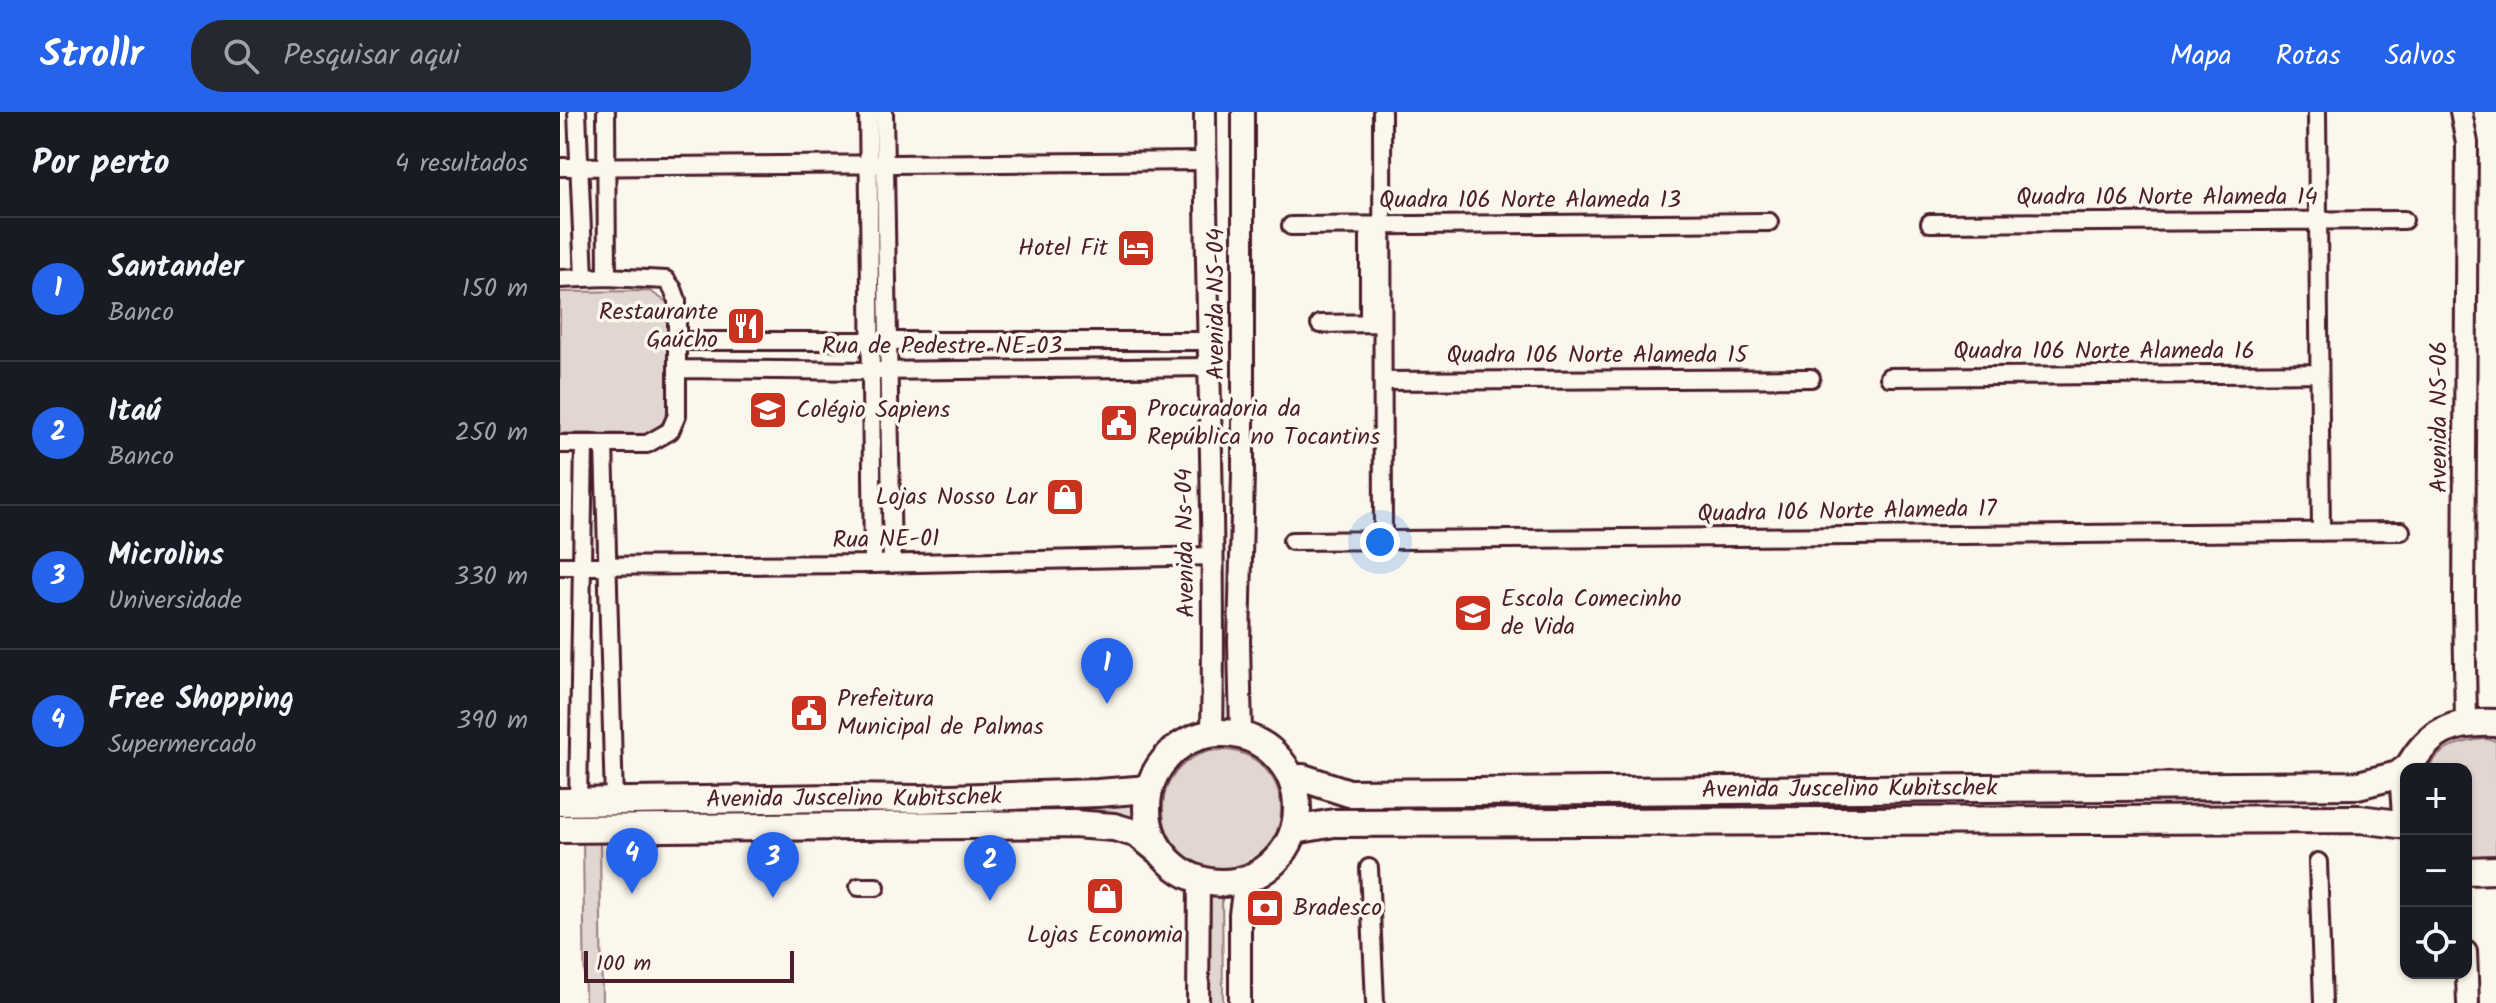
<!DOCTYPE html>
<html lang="pt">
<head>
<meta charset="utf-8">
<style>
	body { margin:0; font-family:Kalam,sans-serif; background:#242831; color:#f1f3f6 }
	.controls { position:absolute; right:24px; bottom:24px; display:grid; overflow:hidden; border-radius:16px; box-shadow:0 2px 6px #0004 }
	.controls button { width:72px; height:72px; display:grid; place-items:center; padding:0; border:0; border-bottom:2px solid #363941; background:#171b24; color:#f1f3f6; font:40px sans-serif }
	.scale { position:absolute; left:24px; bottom:20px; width:210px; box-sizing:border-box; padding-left:8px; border:4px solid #4a1f2b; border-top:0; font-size:22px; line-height:28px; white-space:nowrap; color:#4a1f2b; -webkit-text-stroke:6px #fbf7ec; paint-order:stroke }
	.you { position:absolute; left:820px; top:430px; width:28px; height:28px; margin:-20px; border:6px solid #fff; border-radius:50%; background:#1a73e8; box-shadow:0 0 0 12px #1a73e833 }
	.badge { display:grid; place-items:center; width:52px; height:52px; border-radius:50%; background:#2563eb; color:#fff; font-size:26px; font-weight:700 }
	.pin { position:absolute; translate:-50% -66px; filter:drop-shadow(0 2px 4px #0008) }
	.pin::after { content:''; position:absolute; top:42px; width:28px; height:24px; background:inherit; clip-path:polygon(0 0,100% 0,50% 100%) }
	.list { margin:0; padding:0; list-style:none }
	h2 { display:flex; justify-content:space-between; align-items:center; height:104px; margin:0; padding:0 32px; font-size:34px }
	h2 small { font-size:26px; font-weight:400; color:#9ea1a6 }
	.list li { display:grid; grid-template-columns:52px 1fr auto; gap:24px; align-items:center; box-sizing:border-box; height:144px; padding:0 32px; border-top:2px solid #363941 }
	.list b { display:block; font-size:30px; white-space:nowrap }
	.list p { margin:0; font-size:26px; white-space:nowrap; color:#9ea1a6 }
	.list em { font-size:26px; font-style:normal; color:#9ea1a6 }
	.icon { flex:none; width:44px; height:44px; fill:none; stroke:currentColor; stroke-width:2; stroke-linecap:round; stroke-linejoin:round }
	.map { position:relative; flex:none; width:1936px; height:891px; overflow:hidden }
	header { display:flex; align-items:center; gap:48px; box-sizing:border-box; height:112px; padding:0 40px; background:#2563eb; color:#fff }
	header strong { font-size:38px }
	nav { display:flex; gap:44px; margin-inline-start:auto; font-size:28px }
	.search { width:560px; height:72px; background:#242831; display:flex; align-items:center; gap:20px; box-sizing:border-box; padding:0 28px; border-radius:32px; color:#9ea1a6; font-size:30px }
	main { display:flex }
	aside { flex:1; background:#171b24 }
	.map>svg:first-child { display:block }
</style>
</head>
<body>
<header>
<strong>Strollr</strong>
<div class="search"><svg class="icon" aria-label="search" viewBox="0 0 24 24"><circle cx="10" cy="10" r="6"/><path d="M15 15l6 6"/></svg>Pesquisar aqui</div>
<nav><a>Mapa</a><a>Rotas</a><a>Salvos</a></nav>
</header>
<main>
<aside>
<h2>Por perto<small>4 resultados</small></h2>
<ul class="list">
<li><span class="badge">1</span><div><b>Santander</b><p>Banco</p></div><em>150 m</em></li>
<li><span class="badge">2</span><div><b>Itaú</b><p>Banco</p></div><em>250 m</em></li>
<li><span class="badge">3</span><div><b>Microlins</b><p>Universidade</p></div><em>330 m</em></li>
<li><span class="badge">4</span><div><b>Free Shopping</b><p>Supermercado</p></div><em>390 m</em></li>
</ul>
</aside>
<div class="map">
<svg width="1936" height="891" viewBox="0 0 1936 891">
	<rect width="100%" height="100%" fill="#fbf7ec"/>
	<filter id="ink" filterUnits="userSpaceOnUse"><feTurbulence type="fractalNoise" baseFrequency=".0125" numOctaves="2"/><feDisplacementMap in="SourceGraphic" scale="16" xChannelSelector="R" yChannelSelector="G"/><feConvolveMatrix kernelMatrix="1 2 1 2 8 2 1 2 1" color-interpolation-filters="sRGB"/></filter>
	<g filter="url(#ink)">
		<!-- green -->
		<path fill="#e2d7d0" stroke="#967b7e" stroke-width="2" d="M90,179L108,191L109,305L90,322L0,321V180Z
			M1926,627L1936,629V747H1906V657H1868C1880,634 1903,629 1926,627Z
			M603 697a59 59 0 1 1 118 0a59 59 0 1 1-118 0Z
			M577,689V713L0,711V700L535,696Z
			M23,727H40L42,891H25Z
			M662,775L663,891H645L643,776Z"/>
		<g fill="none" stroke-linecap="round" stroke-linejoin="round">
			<!-- minor casing -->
			<g stroke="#4a1f2b" stroke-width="22">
				<path id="minor" d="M17,0L24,166
					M46,0L47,165
					M308,0L313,452
					M324,0L332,452
					M822,0L823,429
					M1757,0L1761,420
					M0,55L645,49
					M1370,111L1844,108
					M731,114L1209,110
					M809,125V211
					M0,167L47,165L106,168L113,177L117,188V303L110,319L87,332H0
					M760,212L816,211
					M117,229H647
					M117,257L312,259L648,255
					M1329,265L1759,261
					M823,269L1251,266
					M44,332L54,690
					M732,429L1841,419
					M0,454L313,452L653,444
					M18,690L24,332
					M1758,750L1763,891
					M809,756L815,891
					M299,775H316"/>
			</g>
			<!-- tertiary casing -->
			<g stroke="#4a1f2b" stroke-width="26">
				<path id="tertiary" d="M645,0C646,207 656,414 652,621
					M1901,0L1907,31L1904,491L1906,610
					M681,623L679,530L683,361V0
					M1906,840L1908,891
					M638,891L639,767
					M680,891V802L685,767"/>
			</g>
			<!-- primary casing -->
			<g stroke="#4a1f2b" stroke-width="32">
				<g id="primary">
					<circle cx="662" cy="696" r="75"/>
					<path d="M1848,657C1869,618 1894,609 1936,611"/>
					<path d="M1846,665L1844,674L1846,704"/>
					<path id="s1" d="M732,667L743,666L789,681L1798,673L1838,663L1846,657"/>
					<path id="s2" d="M0,690L277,686L360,687L538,681L589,677"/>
					<path d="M0,717L513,712L554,715L578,722L604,743"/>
					<path d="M735,718L774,711L1800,707L1846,713"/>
					<path d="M1906,759L1936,758"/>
				</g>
			</g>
			<!-- minor -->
			<use href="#minor" stroke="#fbf7ec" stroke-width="16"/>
			<!-- tertiary -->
			<use href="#tertiary" stroke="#fbf7ec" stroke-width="20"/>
			<!-- primary -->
			<use href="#primary" stroke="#fbf7ec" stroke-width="26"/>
		</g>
	</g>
	<!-- icons -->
	<defs>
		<g id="hotel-square" transform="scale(2)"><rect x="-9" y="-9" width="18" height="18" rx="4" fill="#c8321e" stroke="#fbf7ec"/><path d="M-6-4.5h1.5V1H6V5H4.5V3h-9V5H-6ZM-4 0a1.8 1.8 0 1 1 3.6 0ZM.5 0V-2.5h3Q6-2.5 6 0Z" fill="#fff"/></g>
		<g id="restaurant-square" transform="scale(2)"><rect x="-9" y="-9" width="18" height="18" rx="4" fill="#c8321e" stroke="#fbf7ec"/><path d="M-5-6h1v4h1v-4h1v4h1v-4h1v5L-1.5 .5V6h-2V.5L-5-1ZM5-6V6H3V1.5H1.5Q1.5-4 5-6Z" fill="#fff"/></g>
		<g id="school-square" transform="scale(2)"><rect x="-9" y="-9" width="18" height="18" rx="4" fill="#c8321e" stroke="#fbf7ec"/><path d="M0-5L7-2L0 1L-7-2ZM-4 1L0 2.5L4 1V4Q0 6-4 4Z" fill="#fff"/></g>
		<g id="civic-square" transform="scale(2)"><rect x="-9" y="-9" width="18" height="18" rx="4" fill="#c8321e" stroke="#fbf7ec"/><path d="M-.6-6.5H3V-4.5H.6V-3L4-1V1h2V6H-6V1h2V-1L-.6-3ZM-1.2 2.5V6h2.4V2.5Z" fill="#fff"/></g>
		<g id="shop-square" transform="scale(2)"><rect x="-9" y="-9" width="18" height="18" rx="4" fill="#c8321e" stroke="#fbf7ec"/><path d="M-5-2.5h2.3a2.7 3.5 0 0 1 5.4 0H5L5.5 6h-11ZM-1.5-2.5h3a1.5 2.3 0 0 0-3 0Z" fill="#fff"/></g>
		<g id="bank-square" transform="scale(2)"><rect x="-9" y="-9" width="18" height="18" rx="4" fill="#c8321e" stroke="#fbf7ec"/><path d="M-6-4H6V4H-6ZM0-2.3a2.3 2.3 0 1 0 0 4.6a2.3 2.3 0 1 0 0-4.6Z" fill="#fff"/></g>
	</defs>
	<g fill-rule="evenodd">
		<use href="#hotel-square" x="576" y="136"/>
		<use href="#restaurant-square" x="186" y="214"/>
		<use href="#school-square" x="208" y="298"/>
		<use href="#civic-square" x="559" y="311"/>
		<use href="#shop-square" x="505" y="385"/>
		<use href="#school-square" x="913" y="501"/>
		<use href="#civic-square" x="249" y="601"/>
		<use href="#shop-square" x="545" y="784"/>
		<use href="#bank-square" x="705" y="796"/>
	</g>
	<g text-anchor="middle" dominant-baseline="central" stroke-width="7" stroke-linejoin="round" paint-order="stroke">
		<!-- street labels -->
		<g font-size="24" fill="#4a1f2b" stroke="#fbf7ec">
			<text x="1607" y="85">Quadra 106 Norte Alameda 14</text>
			<text x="970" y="88">Quadra 106 Norte Alameda 13</text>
			<text transform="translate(656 192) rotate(-90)">Avenida NS-04</text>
			<text x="382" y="234">Rua de Pedestre NE-03</text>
			<text x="1544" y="239">Quadra 106 Norte Alameda 16</text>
			<text x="1037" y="243">Quadra 106 Norte Alameda 15</text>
			<text transform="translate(1879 305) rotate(-90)">Avenida NS-06</text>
			<text transform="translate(1287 400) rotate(-1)">Quadra 106 Norte Alameda 17</text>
			<text transform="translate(326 428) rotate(-1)">Rua NE-01</text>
			<text transform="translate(626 431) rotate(-91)">Avenida Ns-04</text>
			<text stroke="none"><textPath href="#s1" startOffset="560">Avenida Juscelino Kubitschek</textPath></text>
			<text stroke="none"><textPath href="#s2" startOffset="294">Avenida Juscelino Kubitschek</textPath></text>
		</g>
		<!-- poi labels -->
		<g font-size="24" fill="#4a1f2b" stroke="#fbf7ec" text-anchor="start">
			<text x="548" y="136" text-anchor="end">Hotel Fit</text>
			<text x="158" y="200" text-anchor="end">Restaurante<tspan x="158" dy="28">Gaúcho</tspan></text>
			<text x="587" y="297">Procuradoria da<tspan x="587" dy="28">República no Tocantins</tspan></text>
			<text x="236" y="298">Colégio Sapiens</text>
			<text x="477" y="385" text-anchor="end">Lojas Nosso Lar</text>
			<text x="941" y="487">Escola Comecinho<tspan x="941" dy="28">de Vida</tspan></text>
			<text x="277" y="587">Prefeitura<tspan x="277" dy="28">Municipal de Palmas</tspan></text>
			<text x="733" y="796">Bradesco</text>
			<text x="545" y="823" text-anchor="middle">Lojas Economia</text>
		</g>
	</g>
</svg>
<div class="controls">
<button>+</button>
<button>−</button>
<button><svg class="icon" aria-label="locate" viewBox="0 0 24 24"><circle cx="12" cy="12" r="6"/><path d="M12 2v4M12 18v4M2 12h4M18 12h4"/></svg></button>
</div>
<div class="scale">100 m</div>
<div class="you"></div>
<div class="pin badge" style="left:547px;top:592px">1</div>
<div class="pin badge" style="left:430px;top:789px">2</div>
<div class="pin badge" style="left:213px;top:786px">3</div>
<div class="pin badge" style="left:72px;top:782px">4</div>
</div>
</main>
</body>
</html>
